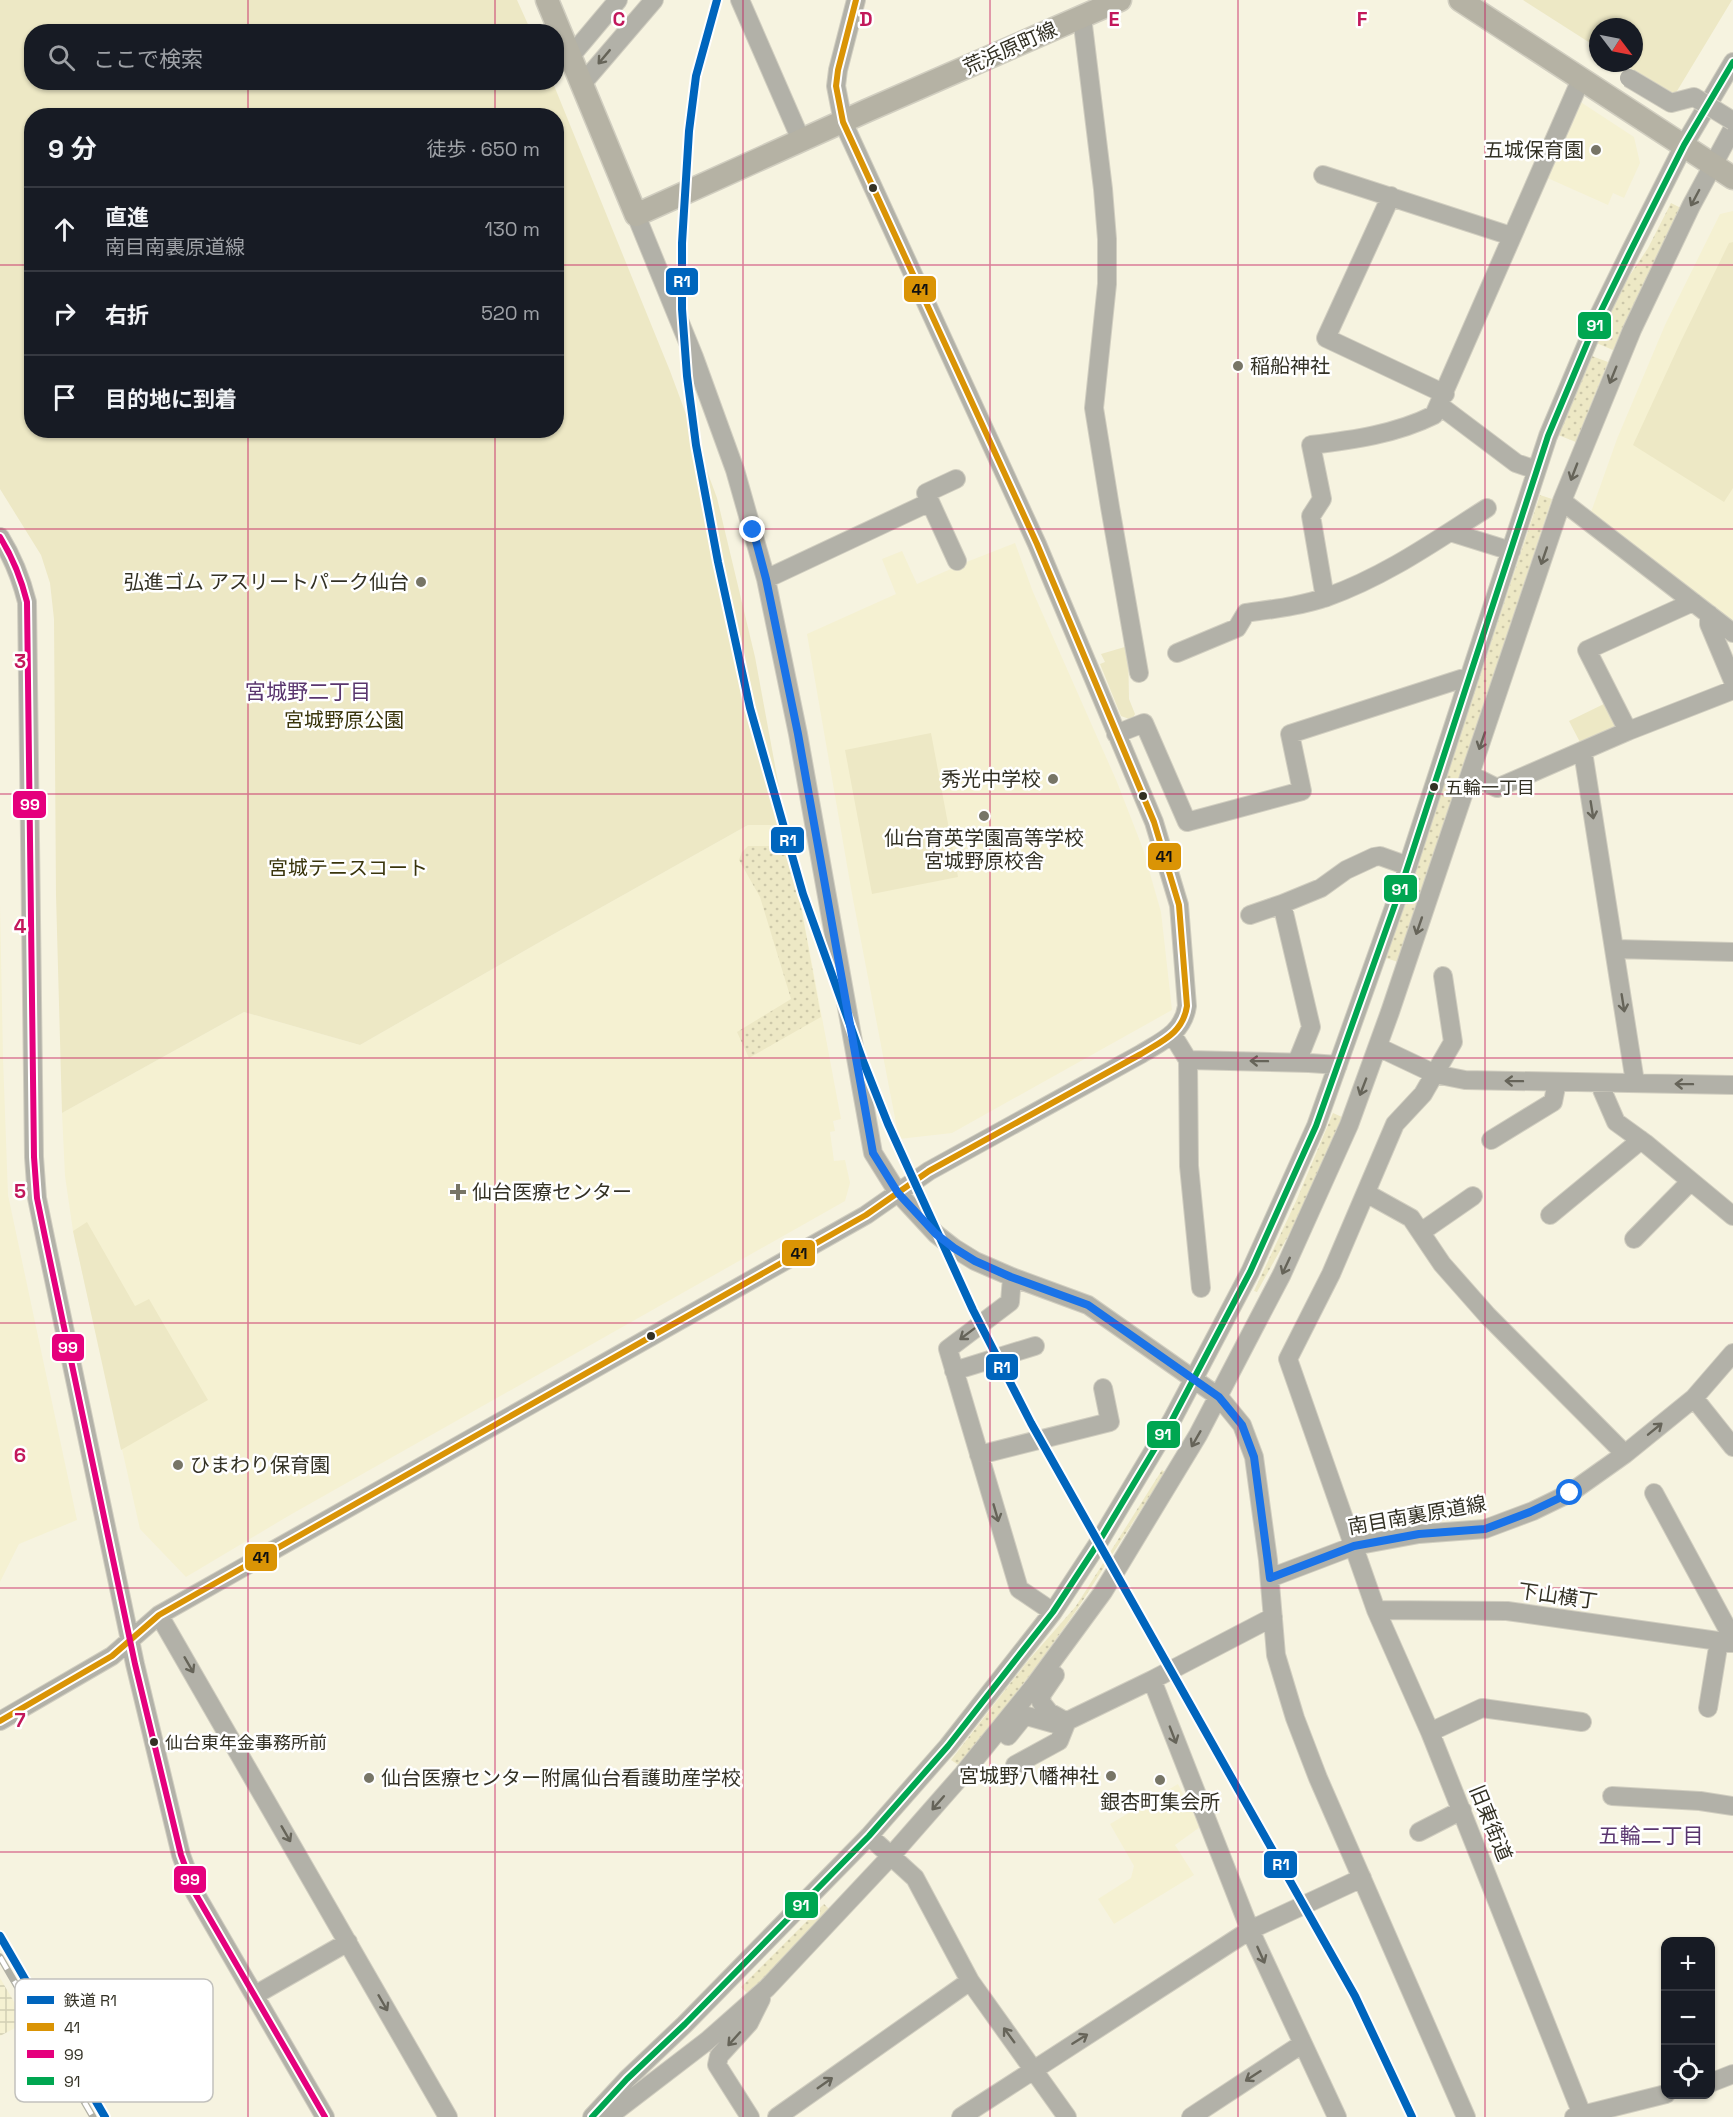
<!DOCTYPE html>
<html lang="ja">
<head>
<meta charset="utf-8">
<style>
	body { margin:0; font-family:"Space Grotesk","Noto Sans JP",sans-serif; background:#242831; color:#f1f3f6 }
	.controls { position:absolute; right:18px; bottom:18px; display:grid; overflow:hidden; border-radius:12px; box-shadow:0 2px 4px #0004 }
	.controls button { width:54px; height:54px; display:grid; place-items:center; padding:0; border:0; border-bottom:2px solid #363941; background:#171b24; color:#f1f3f6; font:30px sans-serif }
	.compass { position:absolute; left:1589px; top:18px; width:54px; height:54px; border-radius:50%; background:#171b24; box-shadow:0 2px 4px #0004; rotate:122deg }
	.stop { position:absolute; width:18px; height:18px; margin:-14px; border:4px solid #1a73e8; border-radius:50%; background:#fff }
	.stop.end { background:#1a73e8; border-color:#fff; box-shadow:0 2px 6px #0008 }
	.list { margin:0; padding:0; list-style:none }
	h2 { display:flex; justify-content:space-between; align-items:center; height:78px; margin:0; padding:0 24px; font-size:26px }
	h2 small { font-size:20px; font-weight:400; color:#9ea1a6 }
	.list li { display:grid; grid-template-columns:39px 1fr auto; gap:18px; align-items:center; box-sizing:border-box; height:84px; padding:0 24px; border-top:2px solid #363941 }
	.list b { display:block; font-size:22px; white-space:nowrap }
	.list p { margin:0; font-size:20px; white-space:nowrap; color:#9ea1a6 }
	.list em { font-size:20px; font-style:normal; color:#9ea1a6 }
	.icon { flex:none; width:33px; height:33px; fill:none; stroke:currentColor; stroke-width:2; stroke-linecap:round; stroke-linejoin:round }
	.map { position:relative; flex:none; width:1733px; height:2117px; overflow:hidden }
	.search { position:absolute; background:#171b24; box-shadow:0 2px 4px #0004; left:24px; top:24px; width:540px; height:66px; display:flex; align-items:center; gap:15px; box-sizing:border-box; padding:0 21px; border-radius:24px; color:#9ea1a6; font-size:22px }
	.panel { position:absolute; background:#171b24; box-shadow:0 2px 4px #0004; left:24px; top:108px; width:540px; height:330px; border-radius:24px }
	.map>svg:first-child { display:block }
</style>
</head>
<body>
<div class="map">
<svg width="1733" height="2117" viewBox="0 0 1733 2117">
	<defs>
		<pattern id="industrial-grid" width="8" height="8" patternUnits="userSpaceOnUse" patternTransform="scale(1.5)"><rect width="8" height="8" fill="#f5f1d2"/><path d="M0 4h8M4 0v8" fill="none" stroke="#d2cfb4"/></pattern>
		<pattern id="grass-dots" width="8" height="8" patternUnits="userSpaceOnUse" patternTransform="scale(1.5)"><rect width="8" height="8" fill="#ede8c5"/><path d="M2 2h.1M6 6h.1" fill="none" stroke="#ccc7a9" stroke-width="1.8" stroke-linecap="round"/></pattern>
	</defs>
	<rect width="100%" height="100%" fill="#f6f3e0"/>
	<!-- built -->
	<path fill="#f5f1d2" d="M1576,99L1634,137L1640,163L1624,198L1613,193L1608,205L1543,176Z
		M1733,211V623L1590,515L1617,439L1665,325L1720,214Z
		M1015,543L1033,592L1117,782L1143,849L1161,912L1172,1010L952,1133L899,1139L852,894L807,634L896,594L882,559L902,551L917,584L964,563Z
		M748,825H786L841,1119L833,1121L835,1131L830,1132L834,1161L845,1160L850,1183L845,1201L290,1515L186,1577L140,1529L73,1231L65,1176L62,1113L244,1012L360,1045L552,935Z
		M0,904L3,1058L8,1195L77,1520L19,1544L0,1582Z
		M1178,1784L1200,1827L1175,1845L1194,1875L1114,1924L1098,1899L1131,1878L1134,1866L1110,1824Z"/>
	<!-- industrial -->
	<path fill="url(#industrial-grid)" d="M0,1978L26,2022L0,2036Z"/>
	<!-- grass -->
	<path fill="url(#grass-dots)" d="M1671,203L1681,208L1613,350L1594,342L1610,305L1648,248Z
		M1589,355L1608,362L1576,442L1558,435Z
		M1540,495L1552,499L1398,962L1386,958Z
		M748,846H790L821,1017L749,1058L737,1032L791,999L760,897L739,860L742,852Z
		M1333,1113L1342,1117L1308,1200L1257,1292L1254,1291L1297,1199Z
		M1162,1470L1165,1472L1078,1608L1036,1667L960,1766L951,1760L1027,1662L1076,1606Z
		M824,1904L832,1912L749,1995L741,1987Z"/>
	<!-- green -->
	<path fill="#ede8c5" fill-rule="evenodd" d="M0,0H517L531,31L32,32V82L553,83L670,371L717,498L755,657L786,825H748L552,935L360,1045L244,1012L62,1113L56,895L54,619L50,583L41,555L0,489ZM32,116H556V430H32Z
		M1523,0H1732L1674,96L1622,63H1634V27H1598V48Z
		M1733,242V488L1724,502L1633,445L1681,341L1729,243Z
		M1128,646L1129,699L1135,714L1132,720L1121,716L1100,664L1105,662L1101,654Z
		M1610,701L1622,730L1583,748L1569,721Z
		M931,733L958,877L872,894L845,750Z
		M87,1222L135,1306L149,1299L208,1400L121,1450L73,1231Z"/>
	<g fill="none" stroke-linecap="round" stroke-linejoin="round">
		<!-- minor casing -->
		<g stroke="#d1cec0" stroke-width="20">
			<path id="minor" d="M740,0L801,140
				M1082,17L1103,189L1107,239V284L1094,408L1110,507L1139,673
				M570,57L618,0
				M582,84L654,0
				M1323,175L1511,236
				M1391,196L1326,338L1445,394
				M636,215L694,357L735,470L766,579L798,734L873,1153L898,1193L936,1234L954,1248L975,1261L1012,1277L1088,1305L1219,1397L1242,1425L1254,1457L1268,1560L1276,1655L1295,1718L1318,1778L1466,2117
				M1439,405L1516,463L1536,470
				M956,479L926,493L957,561
				M1562,501L1733,633
				M1450,532L1511,551
				M0,537C13,558 21,578 27,602L34,1157L37,1198L45,1237L135,1664L181,1855L195,1893L325,2117
				M766,579L930,502
				M1325,598L1311,516L1322,499L1311,445C1353,440 1396,434 1434,415L1581,79
				M1709,614V624L1733,681
				M1177,653L1237,628L1246,613C1273,609 1301,606 1327,597C1386,576 1435,541 1487,508
				M1628,731L1587,650L1693,602
				M1116,734L1144,723L1187,822L1302,791L1290,734L1470,676
				M1583,752L1635,1082
				M1471,775L1497,788L1628,731L1733,690
				M1250,915L1282,904
				M1615,949L1733,952
				M1443,976L1453,1042L1423,1094L1395,1124L1331,1274L1288,1359L1376,1610L1430,1732L1583,2117
				M1172,1034L1188,1060L1189,1166L1201,1288
				M1378,1047L1435,1074L1465,1080L1733,1085
				M1188,1060L1309,1063L1338,1065
				M1297,1062L1311,1027L1282,904L1321,888L1346,870L1374,857L1380,856L1408,866
				M1599,1083L1616,1122L1645,1143L1733,1216
				M1491,1140L1553,1102L1557,1082
				M1366,1193L1411,1218L1442,1264L1487,1315L1625,1454
				M1550,1215L1641,1140
				M1421,1232L1473,1196
				M1634,1239L1690,1182
				M1012,1277L1010,1302L948,1349L1019,1589L1053,1612
				M954,1371L1035,1346
				M1694,1398L1733,1447
				M979,1455L1110,1422L1103,1388
				M1654,1493L1733,1639
				M1270,1578L1354,1546L1419,1534L1485,1529L1533,1511L1570,1493L1625,1454L1694,1398L1733,1353
				M1376,1610L1507,1611L1733,1643
				M159,1615L448,2117
				M1055,1675L1042,1694L1041,1702L1049,1712L1065,1721
				M1152,1680L1250,1930L1337,2117
				M1708,1708L1719,1641
				M0,1721L112,1656L159,1615L866,1215L929,1171L1141,1054C1162,1041 1183,1033 1187,1006L1179,905L1154,822L1037,544L843,122L836,86L838,70L856,0
				M1430,1732L1482,1708L1582,1722
				M1008,1736L1021,1720L1027,1716L1059,1725L1152,1680L1273,1617
				M1015,1765L1059,1741L1067,1721
				M1612,1796L1700,1801L1733,1806
				M1419,1832L1462,1810
				M869,1836L915,1878L970,1981L1067,2117
				M255,1995L348,1942
				M1710,2083L1733,2074
				M592,2117L627,2079L685,2024L869,1836L948,1746L1053,1612L1097,1545L1172,1420L1250,1272L1316,1126L1398,896L1548,436L1599,315L1630,252L1684,145L1733,62
				M608,2117L707,2041L767,1988L891,1856L963,1774L1034,1686L1103,1592L1198,1435L1282,1274L1349,1125L1390,1012L1562,501L1632,330L1691,206L1733,128
				M750,2117L717,2065L719,2056L749,2023L761,1999
				M777,2117L970,1981
				M961,2117L1250,1930L1362,1878
				M1191,2117L1302,2044
				M1574,2117L1666,2094"/>
		</g>
		<!-- major casing -->
		<g stroke="#d1cec0" stroke-width="25">
			<path id="major" d="M547,0L636,215L866,111L1120,0
				M1460,0L1733,178"/>
		</g>
		<!-- minor -->
		<use href="#minor" stroke="#b2b1a8" stroke-width="18"/>
		<!-- major -->
		<use href="#major" stroke="#b5b2a4" stroke-width="22"/>
		<!-- rail casing -->
		<g stroke="#b1b0a5" stroke-width="7">
			<path id="rail" d="M0,1936L105,2117
				M0,1957L93,2117"/>
		</g>
		<!-- rail -->
		<use href="#rail" stroke="#fff" stroke-width="4.5" stroke-dasharray="14" stroke-linecap="butt"/>
		<!-- minor-bridge casing -->
		<g stroke="#d1cec0" stroke-width="20" stroke-linecap="butt">
			<path id="minor-bridge" d="M1629,78L1671,103L1694,97L1733,121"/>
		</g>
		<!-- minor-bridge -->
		<use href="#minor-bridge" stroke="#b2b1a8" stroke-width="18"/>
		<!-- bus-1 casing -->
		<g stroke="#fff" stroke-width="10">
			<path id="bus-1" d="M0,1721L112,1656L159,1615L866,1215L929,1171L1141,1054C1162,1041 1183,1033 1187,1006L1179,905L1154,822L1037,544L843,122L836,86L838,70L856,0"/>
		</g>
		<!-- bus-2 casing -->
		<g stroke="#fff" stroke-width="10">
			<path id="bus-2" d="M0,537C13,558 21,578 27,602L34,1157L37,1198L45,1237L135,1664L181,1855L195,1893L325,2117"/>
		</g>
		<!-- bus-3 casing -->
		<g stroke="#fff" stroke-width="10">
			<path id="bus-3" d="M592,2117L627,2079L685,2024L869,1836L948,1746L1053,1612L1097,1545L1172,1420L1250,1272L1316,1126L1398,896L1548,436L1599,315L1630,252L1684,145L1733,62"/>
		</g>
		<!-- bus-1 -->
		<use href="#bus-1" stroke="#da9405" stroke-width="6"/>
		<!-- bus-2 -->
		<use href="#bus-2" stroke="#e5007d" stroke-width="6"/>
		<!-- bus-3 -->
		<use href="#bus-3" stroke="#00a651" stroke-width="6"/>
		<!-- rail-1 casing -->
		<g stroke="#fff" stroke-width="12">
			<path id="rail-1" d="M717,0L696,76L689,131L682,243V309L687,376L696,445L718,562L750,708L803,894L863,1061L888,1124L973,1310L1031,1423L1355,1996L1412,2117
				M0,1936L105,2117"/>
		</g>
		<!-- rail-1 -->
		<use href="#rail-1" stroke="#0065bd" stroke-width="8"/>
	</g>
	<!-- one-way arrows -->
	<defs><path id="oneway-shaft" d="M-6 0H5M1.5-3L5.5 0L1.5 3" fill="none" stroke-width="1.6" stroke-linecap="round" stroke-linejoin="round" transform="scale(1.5)"/></defs>
	<g stroke="#666459">
		<use href="#oneway-shaft" transform="translate(604 57) rotate(130)"/>
		<use href="#oneway-shaft" transform="translate(1695 198) rotate(118)"/>
		<use href="#oneway-shaft" transform="translate(1613 375) rotate(112)"/>
		<use href="#oneway-shaft" transform="translate(1574 472) rotate(111)"/>
		<use href="#oneway-shaft" transform="translate(1544 556) rotate(109)"/>
		<use href="#oneway-shaft" transform="translate(1482 741) rotate(109)"/>
		<use href="#oneway-shaft" transform="translate(1592 810) rotate(81)"/>
		<use href="#oneway-shaft" transform="translate(1419 926) rotate(109)"/>
		<use href="#oneway-shaft" transform="translate(1623 1003) rotate(81)"/>
		<use href="#oneway-shaft" transform="translate(1259 1061) rotate(-179)"/>
		<use href="#oneway-shaft" transform="translate(1514 1081) rotate(-179)"/>
		<use href="#oneway-shaft" transform="translate(1684 1084) rotate(-179)"/>
		<use href="#oneway-shaft" transform="translate(1363 1087) rotate(111)"/>
		<use href="#oneway-shaft" transform="translate(1286 1266) rotate(115)"/>
		<use href="#oneway-shaft" transform="translate(967 1334) rotate(143)"/>
		<use href="#oneway-shaft" transform="translate(1655 1429) rotate(-39)"/>
		<use href="#oneway-shaft" transform="translate(1196 1439) rotate(120)"/>
		<use href="#oneway-shaft" transform="translate(996 1513) rotate(74)"/>
		<use href="#oneway-shaft" transform="translate(189 1665) rotate(60)"/>
		<use href="#oneway-shaft" transform="translate(1173 1735) rotate(69)"/>
		<use href="#oneway-shaft" transform="translate(938 1803) rotate(131)"/>
		<use href="#oneway-shaft" transform="translate(286 1834) rotate(60)"/>
		<use href="#oneway-shaft" transform="translate(1261 1955) rotate(66)"/>
		<use href="#oneway-shaft" transform="translate(383 2003) rotate(60)"/>
		<use href="#oneway-shaft" transform="translate(1009 2035) rotate(-126)"/>
		<use href="#oneway-shaft" transform="translate(734 2039) rotate(132)"/>
		<use href="#oneway-shaft" transform="translate(1080 2039) rotate(-32)"/>
		<use href="#oneway-shaft" transform="translate(1253 2076) rotate(147)"/>
		<use href="#oneway-shaft" transform="translate(825 2083) rotate(-35)"/>
	</g>
	<g fill="none" stroke-linecap="round" stroke-linejoin="round">
		<!-- route -->
		<path stroke="#1a73e8" stroke-width="8" d="M753,530L766,579L798,734L873,1153L898,1193L936,1234L954,1248L975,1261L1011,1277L1088,1305L1219,1397L1242,1425L1254,1457L1270,1578L1354,1546L1419,1534L1485,1529L1530,1512L1570,1493"/>
	</g>
	<!-- grid -->
	<path fill="none" stroke="#c2185b" stroke-width="1.5" stroke-opacity="0.55" d="M248,0V32M495,0V32M743,0V2117M990,0V2117M1238,0V2117M1485,0V2117M248,82V116M495,82V116M0,265H32M556,265H1733M248,430V2117M495,430V2117M0,529H1733M0,794H1733M0,1058H1733M0,1323H1733M0,1588H1733M0,1852H1733"/>
	<!-- markers -->
	<g fill="#777566" stroke="#fff" stroke-width="2">
		<circle cx="1596" cy="150" r="6"/>
		<circle cx="1238" cy="366" r="6"/>
		<circle cx="421" cy="582" r="6"/>
		<circle cx="1053" cy="779" r="6"/>
		<circle cx="984" cy="816" r="6"/>
		<path d="M455 1183h6v6h6v6h-6v6h-6v-6h-6v-6h6z"/>
		<circle cx="178" cy="1465" r="6"/>
		<circle cx="1111" cy="1776" r="6"/>
		<circle cx="369" cy="1778" r="6"/>
		<circle cx="1160" cy="1780" r="6"/>
	</g>
	<g fill="#333124" stroke="#fff" stroke-width="2">
		<circle cx="873" cy="188" r="5"/>
		<circle cx="1434" cy="787" r="5"/>
		<circle cx="1143" cy="796" r="5"/>
		<circle cx="651" cy="1336" r="5"/>
		<circle cx="154" cy="1742" r="5"/>
	</g>
	<g text-anchor="middle" dominant-baseline="central" stroke-width="5" stroke-linejoin="round" paint-order="stroke">
		<!-- bus labels -->
		<g font-size="18" fill="#333124" stroke="#fff" text-anchor="start">
			<text x="1445" y="787">五輪一丁目</text>
			<text x="165" y="1742">仙台東年金事務所前</text>
		</g>
		<!-- street labels -->
		<g font-size="20" fill="#333124" stroke="#fff">
			<text transform="translate(1010 48) rotate(-24)">荒浜原町線</text>
			<text transform="translate(1417 1515) rotate(-10)">南目南裏原道線</text>
			<text transform="translate(1558 1596) rotate(8)">下山横丁</text>
			<text transform="translate(1491 1823) rotate(68)">旧東街道</text>
		</g>
		<!-- poi labels -->
		<g font-size="20" fill="#333124" stroke="#fff" text-anchor="end">
			<text x="1584" y="150">五城保育園</text>
			<text x="1250" y="366" text-anchor="start">稲船神社</text>
			<text x="409" y="582">弘進ゴム アスリートパーク仙台</text>
			<text x="1041" y="779">秀光中学校</text>
			<text x="984" y="838" text-anchor="middle">仙台育英学園高等学校<tspan x="984" dy="23">宮城野原校舎</tspan></text>
			<text x="472" y="1192" text-anchor="start">仙台医療センター</text>
			<text x="190" y="1465" text-anchor="start">ひまわり保育園</text>
			<text x="1099" y="1776">宮城野八幡神社</text>
			<text x="381" y="1778" text-anchor="start">仙台医療センター附属仙台看護助産学校</text>
			<text x="1160" y="1802" text-anchor="middle">銀杏町集会所</text>
		</g>
		<!-- park labels -->
		<g font-size="20" fill="#3a350c" stroke="#fff">
			<text x="344" y="720">宮城野原公園</text>
			<text x="348" y="868">宮城テニスコート</text>
		</g>
		<!-- neighbourhood labels -->
		<g font-size="21" fill="#59356e" stroke="#fff">
			<text x="308" y="691">宮城野二丁目</text>
			<text x="1651" y="1835">五輪二丁目</text>
		</g>
	</g>
	<!-- legend -->
	<rect x="15" y="1979" width="198" height="123" rx="9" fill="#fff" stroke="#c2c1bd" stroke-width="1.5"/>
	<rect x="27" y="1996" width="27" height="8" fill="#0065bd"/>
	<rect x="27" y="2023" width="27" height="8" fill="#da9405"/>
	<rect x="27" y="2050" width="27" height="8" fill="#e5007d"/>
	<rect x="27" y="2077" width="27" height="8" fill="#00a651"/>
	<g font-size="16" fill="#333124">
		<text x="64" y="2006">鉄道 R1</text>
		<text x="64" y="2033">41</text>
		<text x="64" y="2060">99</text>
		<text x="64" y="2087">91</text>
	</g>
	<g font-size="20" text-anchor="middle" font-weight="bold" fill="#c2185b" stroke="#fff" stroke-width="5" stroke-linejoin="round" paint-order="stroke">
		<text x="619" y="26">C</text>
		<text x="866" y="26">D</text>
		<text x="1114" y="26">E</text>
		<text x="1362" y="26">F</text>
		<text x="20" y="668">3</text>
		<text x="20" y="933">4</text>
		<text x="20" y="1198">5</text>
		<text x="20" y="1462">6</text>
		<text x="20" y="1727">7</text>
	</g>
	<g stroke="#fff" stroke-width="2">
		<rect x="665" y="267" width="34" height="29" rx="6" fill="#0065bd"/>
		<rect x="903" y="275" width="34" height="28" rx="6" fill="#da9405"/>
		<rect x="1577" y="311" width="35" height="29" rx="6" fill="#00a651"/>
		<rect x="12" y="790" width="35" height="29" rx="6" fill="#e5007d"/>
		<rect x="770" y="826" width="35" height="28" rx="6" fill="#0065bd"/>
		<rect x="1147" y="842" width="35" height="29" rx="6" fill="#da9405"/>
		<rect x="1383" y="874" width="35" height="29" rx="6" fill="#00a651"/>
		<rect x="781" y="1239" width="35" height="28" rx="6" fill="#da9405"/>
		<rect x="51" y="1333" width="34" height="29" rx="6" fill="#e5007d"/>
		<rect x="985" y="1353" width="34" height="28" rx="6" fill="#0065bd"/>
		<rect x="1146" y="1420" width="35" height="29" rx="6" fill="#00a651"/>
		<rect x="244" y="1543" width="34" height="29" rx="6" fill="#da9405"/>
		<rect x="1263" y="1850" width="35" height="29" rx="6" fill="#0065bd"/>
		<rect x="173" y="1865" width="34" height="29" rx="6" fill="#e5007d"/>
		<rect x="784" y="1891" width="35" height="28" rx="6" fill="#00a651"/>
	</g>
	<g font-size="16" text-anchor="middle" font-weight="bold" fill="#fff">
		<text x="682" y="287">R1</text>
		<text x="1595" y="331">91</text>
		<text x="30" y="810">99</text>
		<text x="788" y="846">R1</text>
		<text x="1400" y="895">91</text>
		<text x="68" y="1353">99</text>
		<text x="1002" y="1373">R1</text>
		<text x="1163" y="1440">91</text>
		<text x="1281" y="1870">R1</text>
		<text x="190" y="1885">99</text>
		<text x="801" y="1911">91</text>
	</g>
	<g font-size="16" text-anchor="middle" font-weight="bold" fill="#111">
		<text x="920" y="295">41</text>
		<text x="1164" y="862">41</text>
		<text x="799" y="1259">41</text>
		<text x="261" y="1563">41</text>
	</g>
</svg>
<div class="controls">
<button>+</button>
<button>−</button>
<button><svg class="icon" aria-label="locate" viewBox="0 0 24 24"><circle cx="12" cy="12" r="6"/><path d="M12 2v4M12 18v4M2 12h4M18 12h4"/></svg></button>
</div>
<svg class="compass" viewBox="-18 -18 36 36"><path d="M0-13l5 13h-10z" fill="#e53935"/><path d="M0 13l5-13h-10z" fill="#9ea1a6"/></svg>
<div class="stop" style="left:1570px;top:1493px"></div>
<div class="stop end" style="left:753px;top:530px"></div>
<div class="search"><svg class="icon" aria-label="search" viewBox="0 0 24 24"><circle cx="10" cy="10" r="6"/><path d="M15 15l6 6"/></svg>ここで検索</div>
<section class="panel">
<h2>9 分<small>徒歩 · 650 m</small></h2>
<ul class="list">
<li><svg class="icon" aria-label="ahead" viewBox="0 0 24 24"><path d="M12 20V5M6 11l6-6 6 6"/></svg><div><b>直進</b><p>南目南裏原道線</p></div><em>130 m</em></li>
<li><svg class="icon" aria-label="right" viewBox="0 0 24 24"><path d="M7 20v-9h11M14 6l5 5-5 5"/></svg><div><b>右折</b></div><em>520 m</em></li>
<li><svg class="icon" aria-label="arrive" viewBox="0 0 24 24"><path d="M6 21V4h12l-3 4 3 4H6"/></svg><div><b>目的地に到着</b></div></li>
</ul>
</section>
</div>
</body>
</html>
